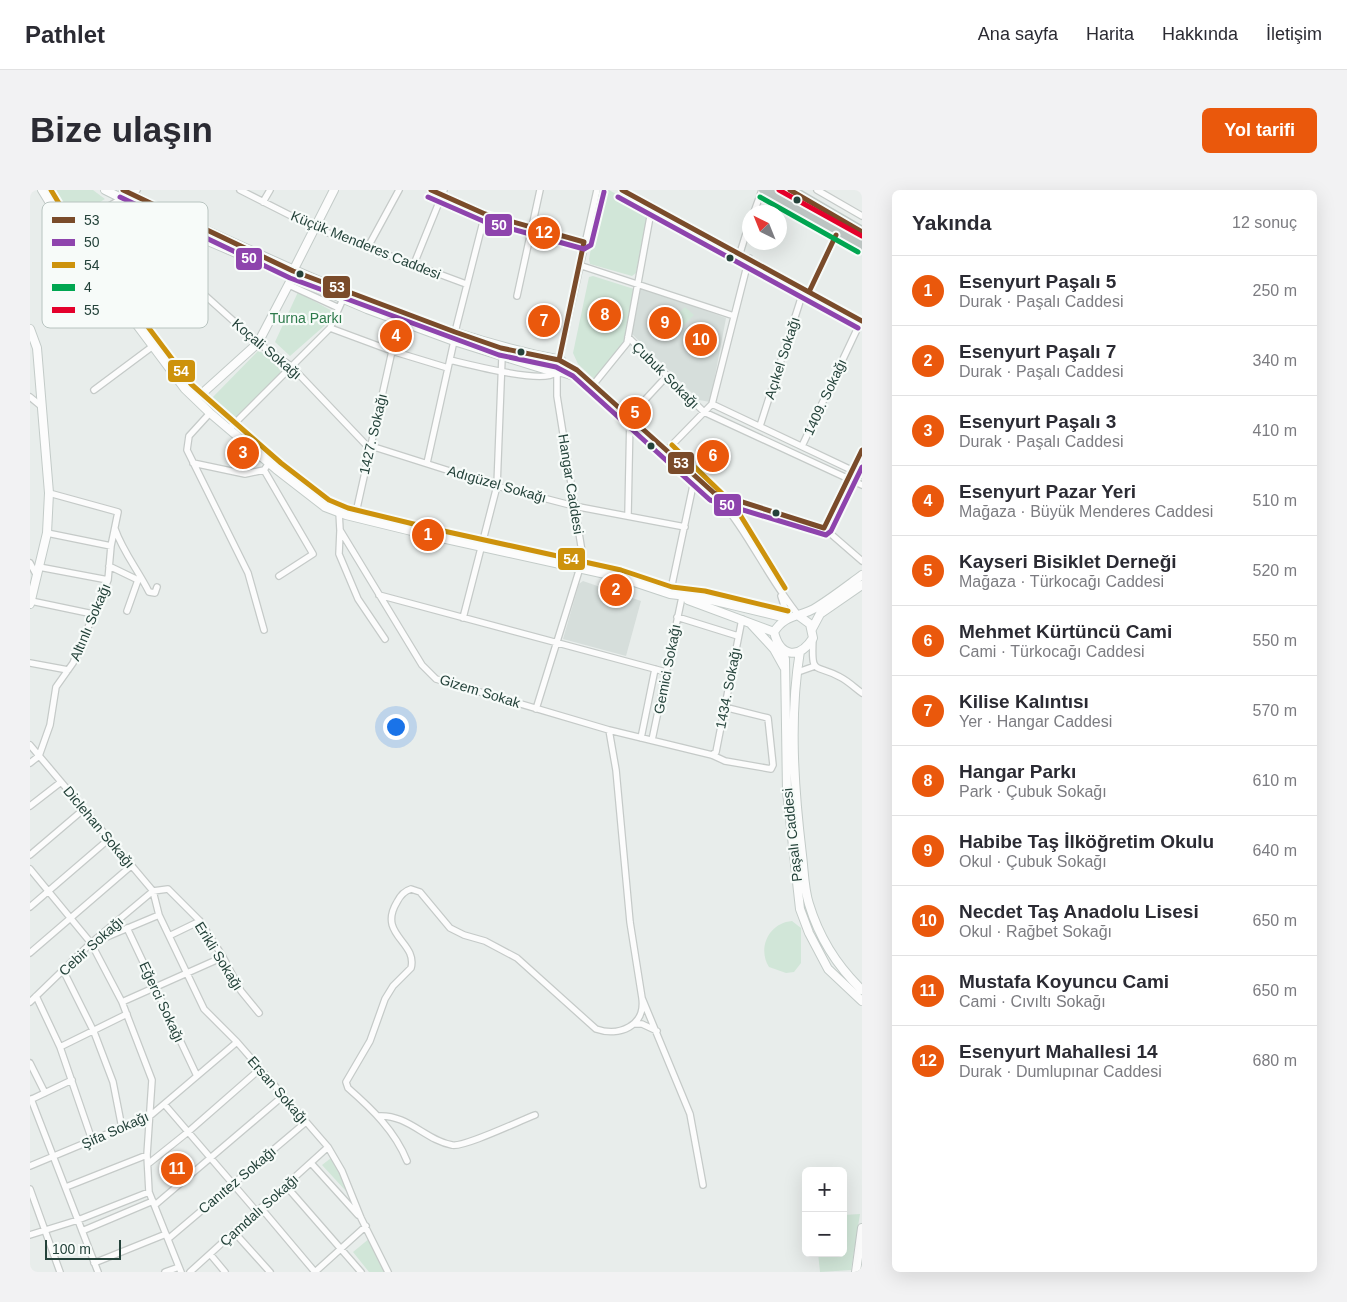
<!DOCTYPE html>
<html lang="tr">
<head>
<meta charset="utf-8">
<style>
	body { margin:0; font-family:Helvetica,sans-serif; background:#f2f2f3; color:#2b2b33 }
	.controls { position:absolute; right:15px; bottom:15px; display:grid; overflow:hidden; border-radius:8px; box-shadow:0 5px 20px #0002 }
	.controls button { width:45px; height:45px; display:grid; place-items:center; padding:0; border:0; border-bottom:1px solid #e1e1e2; background:#fff; color:#2b2b33; font:25px sans-serif }
	.compass { position:absolute; left:712px; top:15px; width:45px; height:45px; border-radius:50%; background:#fff; box-shadow:0 5px 20px #0002; rotate:317deg }
	.scale { position:absolute; left:15px; bottom:12px; width:76px; box-sizing:border-box; padding-left:5px; border:2px solid #24423a; border-top:0; font-size:14px; line-height:18px; white-space:nowrap; color:#24423a; -webkit-text-stroke:4px #f7fbf9; paint-order:stroke }
	.you { position:absolute; left:365px; top:536px; width:18px; height:18px; margin:-12px; border:4px solid #fff; border-radius:50%; background:#1a73e8; box-shadow:0 0 0 8px #1a73e833 }
	.badge { display:grid; place-items:center; width:32px; height:32px; border-radius:50%; background:#ea580c; color:#fff; font-size:16px; font-weight:700 }
	.pin { position:absolute; translate:-50% -50%; border:2px solid #fff; box-shadow:0 1px 5px #0006 }
	.list { margin:0; padding:0; list-style:none }
	h2 { display:flex; justify-content:space-between; align-items:center; height:65px; margin:0; padding:0 20px; font-size:21px }
	h2 small { font-size:16px; font-weight:400; color:#7c7c81 }
	.list li { display:grid; grid-template-columns:32px 1fr auto; gap:15px; align-items:center; box-sizing:border-box; height:70px; padding:0 20px; border-top:1px solid #e1e1e2 }
	.list b { display:block; font-size:19px; white-space:nowrap }
	.list p { margin:0; font-size:16px; white-space:nowrap; color:#7c7c81 }
	.list em { font-size:16px; font-style:normal; color:#7c7c81 }
	.map { position:relative; flex:none; width:832px; height:1082px; overflow:hidden; border-radius:8px }
	header { display:flex; align-items:center; gap:30px; box-sizing:border-box; height:70px; padding:0 25px; background:#fff; border-bottom:1px solid #e1e1e2 }
	header strong { font-size:24px }
	nav { display:flex; gap:28px; margin-inline-start:auto; font-size:18px }
	.intro { display:flex; align-items:center; justify-content:space-between; box-sizing:border-box; height:120px; padding:0 30px }
	h1 { margin:0; font-size:35px }
	.button { padding:12px 22px; border-radius:8px; background:#ea580c; color:#fff; font-size:18px; font-weight:700 }
	main { display:flex; gap:30px; padding:0 30px }
	aside { flex:1; background:#fff; border-radius:8px; box-shadow:0 5px 20px #0002 }
	.map>svg:first-child { display:block }
</style>
</head>
<body>
<header>
<strong>Pathlet</strong>
<nav><a>Ana sayfa</a><a>Harita</a><a>Hakkında</a><a>İletişim</a></nav>
</header>
<div class="intro"><h1>Bize ulaşın</h1><a class="button">Yol tarifi</a></div>
<main>
<div class="map">
<svg width="832" height="1082" viewBox="0 0 832 1082">
	<rect width="100%" height="100%" fill="#e8edeb"/>
	<!-- built -->
	<path fill="#d6dedb" d="M611,97L696,128L680,212L669,210L602,144Z
		M553,391L611,411L596,466L533,449L549,394Z"/>
	<!-- green -->
	<path fill="#d1e6d8" d="M20,0H63L75,9L39,31Z
		M572,0H579L614,20L617,25L606,83L602,86L560,74L559,69Z
		M563,86L604,99L595,152L565,190L548,174L543,163L559,87Z
		M268,102L304,122L302,129L260,166L245,152Z
		M655,117L664,125L649,140L640,131Z
		M228,161C240,165 247,174 253,186L207,232L181,209Z
		M762,731L771,738V773L764,782L756,783L739,777C727,758 739,733 762,731Z
		M301,968L326,1012L292,975Z
		M830,1024L821,1080L790,1082L788,1063H813V1025Z
		M340,1048L357,1082H339L323,1062Z"/>
	<g fill="none" stroke-linecap="round" stroke-linejoin="round">
		<!-- street casing -->
		<g stroke="#c5cac8" stroke-width="8">
			<path id="street" d="M210,0L285,38L436,94
				M401,0L455,24L554,52
				M592,0L832,131
				M787,0L832,26
				M233,12L240,0
				M724,22L732,0
				M37,41L91,9L102,5L107,0
				M338,57L369,0
				M710,63L719,34
				M129,64L228,153L261,176L340,259
				M384,74L414,0
				M549,75L704,126
				M259,95L309,118
				M82,102L156,41
				M779,102L806,45
				M487,106L510,0
				M300,138L362,161L418,178
				M425,142L455,24
				M598,147L674,222L832,295
				M420,170C437,174 513,194 525,183
				M529,170L567,0
				M533,172L547,180L684,303C718,340 737,387 769,426
				M531,183L557,191
				M563,195L597,153L622,16
				M64,200L123,156
				M0,207L11,216
				M682,214L832,285
				M180,223L159,246L157,260L218,383L234,440
				M730,236L774,99
				M199,239L300,138L313,109
				M341,256L467,296L544,316L655,337
				M772,256L831,131
				M637,260L682,214L719,68
				M163,273L215,284L234,280
				M239,273L234,280L283,364L249,386
				M397,273L424,151
				M685,303L794,338L832,371
				M309,322L310,340L392,475L406,489L579,540L682,565L695,571L741,579L743,575L738,528L694,517
				M598,325L600,226L637,186
				M325,327L362,161
				M794,338L832,260
				M85,339C93,362 108,380 119,402L125,403L127,397
				M310,341L309,364L328,409L355,449
				M17,343L81,356
				M0,373L7,386
				M79,376L108,390L97,421
				M9,377L78,390
				M640,404L665,286
				M349,405L636,482
				M751,406L758,428
				M1,411L63,424
				M647,427L708,446
				M433,428L467,296L472,167
				M783,449C781,487 785,473 810,487C818,491 825,498 832,503
				M0,473L38,480
				M768,482L785,476
				M506,519L553,368L527,206V183
				M579,540L586,580L600,732L612,808L660,924L673,995
				M611,548L625,479
				M622,550L652,407
				M0,555L123,701L129,725L174,819L207,852L298,957L312,981L331,1028L358,1082
				M682,565L686,562L712,429
				M0,573L9,566L20,535L26,497L43,473L78,390L81,356L88,322L19,303
				M0,616L31,592
				M0,665L54,619
				M0,679L61,753L92,812L122,890L117,965L119,1002L151,1082
				M0,717L79,649
				M97,738L167,886
				M141,745L170,731
				M67,751L129,725
				M0,763L101,676
				M33,780L64,842L83,892L92,938
				M6,806L30,857L62,950
				M0,812L61,753L123,701L138,699L170,731L193,767L211,801L229,823
				M92,812L193,767
				M604,834H612L627,841
				M30,857L97,824
				M0,873L15,903
				M1,909L68,1082
				M0,910L42,890
				M135,915L227,1022
				M348,926C378,924 395,950 422,955C433,958 489,931 505,925
				M377,971C365,941 342,919 318,898L316,892L340,851L355,809L363,796L381,778C388,752 347,745 367,712C370,706 374,701 381,699L390,702L420,738L434,745L455,751L487,768L566,839C589,847 616,836 612,808
				M281,973L328,1025
				M118,974L158,942L230,879
				M0,976L120,926L207,852
				M256,996L331,1082
				M36,997L117,965
				M0,999L30,1082
				M125,1015L253,906
				M231,1018L285,1082
				M52,1041L123,1011
				M204,1042L240,1082
				M0,1045L48,1030L119,1002
				M138,1049L276,932
				M180,1064L195,1082
				M64,1073L136,1044
				M135,1082L149,1077
				M160,1082L298,957
				M285,1082L336,1036"/>
		</g>
		<!-- secondary casing -->
		<g stroke="#c3cbc8" stroke-width="10">
			<path id="secondary" d="M12,0L39,44L155,199L180,223L246,279L295,317L316,325L398,345L589,387L640,404L673,408L756,428
				M75,0L178,51L337,119L424,151L527,183L534,180L535,176L531,170C424,149 320,106 220,60C178,41 134,22 93,0
				M263,81L304,0
				M0,139L7,158L19,303L17,343L0,414
				M166,209L228,153L262,88
				M658,410L744,442
				M769,426L780,434L783,448C769,470 750,467 744,442C756,423 770,428 787,417C803,407 817,396 832,385
				M721,434L744,459L754,477
				M782,439L790,424L832,395
				M751,458L755,469L757,602L770,719L779,743L798,779L832,811
				M770,461C759,527 764,599 772,665C774,681 774,699 779,714C789,747 808,777 832,800
				M826,1082L832,1038"/>
		</g>
		<!-- highway casing -->
		<g stroke="#c3ccc9" stroke-width="12">
			<path id="highway" d="M734,0L832,55
				M760,0L832,42"/>
		</g>
		<!-- street -->
		<use href="#street" stroke="#fcfcfc" stroke-width="5.5"/>
		<!-- secondary -->
		<use href="#secondary" stroke="#fcfcfc" stroke-width="8"/>
		<!-- highway -->
		<use href="#highway" stroke="#bcc4c2" stroke-width="10"/>
		<!-- bus-1 casing -->
		<g stroke="#f7fbf9" stroke-width="9">
			<path id="bus-1" d="M93,0L263,81L425,142L471,158L529,170L547,180L684,303L794,338
				M401,0L455,24L554,52L529,170
				M592,0L832,131
				M760,0L832,42
				M779,102L806,45
				M794,338L832,260"/>
		</g>
		<!-- bus-2 casing -->
		<g stroke="#f7fbf9" stroke-width="9">
			<path id="bus-2" d="M90,7L260,88L469,165L526,177L543,186L680,310L796,345L801,341L832,277
				M398,7L453,31L554,59L561,55L574,2
				M588,7L828,138"/>
		</g>
		<!-- bus-3 casing -->
		<g stroke="#f7fbf9" stroke-width="9">
			<path id="bus-3" d="M21,0L45,40L161,194L251,273L299,310L318,318L400,338L591,380L642,397L675,401L758,421
				M642,255L704,315L755,398"/>
		</g>
		<!-- bus-4 casing -->
		<g stroke="#f7fbf9" stroke-width="9">
			<path id="bus-4" d="M730,7L828,62"/>
		</g>
		<!-- bus-5 casing -->
		<g stroke="#f7fbf9" stroke-width="9">
			<path id="bus-5" d="M749,0L832,46"/>
		</g>
		<!-- bus-1 -->
		<use href="#bus-1" stroke="#7a4b2a" stroke-width="5"/>
		<!-- bus-2 -->
		<use href="#bus-2" stroke="#8e44ad" stroke-width="5"/>
		<!-- bus-3 -->
		<use href="#bus-3" stroke="#cd920c" stroke-width="5"/>
		<!-- bus-4 -->
		<use href="#bus-4" stroke="#00a651" stroke-width="5"/>
		<!-- bus-5 -->
		<use href="#bus-5" stroke="#e4002b" stroke-width="5"/>
	</g>
	<!-- markers -->
	<g fill="#24423a" stroke="#f7fbf9" stroke-width="2">
		<circle cx="767" cy="10" r="4.5"/>
		<circle cx="700" cy="68" r="4.5"/>
		<circle cx="270" cy="84" r="4.5"/>
		<circle cx="491" cy="162" r="4.5"/>
		<circle cx="621" cy="256" r="4.5"/>
		<circle cx="746" cy="323" r="4.5"/>
	</g>
	<g text-anchor="middle" dominant-baseline="central" stroke-width="4.5" stroke-linejoin="round" paint-order="stroke">
		<!-- street labels -->
		<g font-size="14" fill="#24423a" stroke="#f7fbf9">
			<text transform="translate(336 55) rotate(22)">Küçük Menderes Caddesi</text>
			<text transform="translate(237 159) rotate(40)">Koçali Sokağı</text>
			<text transform="translate(752 168) rotate(-72)">Açıkel Sokağı</text>
			<text transform="translate(636 185) rotate(45)">Çubuk Sokağı</text>
			<text transform="translate(795 207) rotate(-65)">1409. Sokağı</text>
			<text transform="translate(343 244) rotate(-77)">1427. Sokağı</text>
			<text transform="translate(467 294) rotate(16)">Adıgüzel Sokağı</text>
			<text transform="translate(541 294) rotate(81)">Hangar Caddesi</text>
			<text transform="translate(60 432) rotate(-67)">Altınlı Sokağı</text>
			<text transform="translate(637 479) rotate(-79)">Gemici Sokağı</text>
			<text transform="translate(698 498) rotate(-79)">1434. Sokağı</text>
			<text transform="translate(450 501) rotate(17)">Gizem Sokak</text>
			<text transform="translate(69 637) rotate(50)">Diclehan Sokağı</text>
			<text transform="translate(762 645) rotate(-96)">Paşalı Caddesi</text>
			<text transform="translate(61 756) rotate(-42)">Cebir Sokağı</text>
			<text transform="translate(189 766) rotate(58)">Erikli Sokağı</text>
			<text transform="translate(132 812) rotate(65)">Eğerci Sokağı</text>
			<text transform="translate(248 900) rotate(49)">Ersan Sokağı</text>
			<text transform="translate(85 940) rotate(-24)">Şifa Sokağı</text>
			<text transform="translate(207 990) rotate(-40)">Canıtez Sokağı</text>
			<text transform="translate(229 1020) rotate(-42)">Çamdalı Sokağı</text>
		</g>
		<!-- park labels -->
		<g font-size="14" fill="#2d7a4b" stroke="#f7fbf9">
			<text x="276" y="128">Turna Parkı</text>
		</g>
	</g>
	<!-- legend -->
	<rect x="12" y="12" width="166" height="126" rx="8" fill="#f7fbf9" stroke="#b8c4c0" stroke-width="1"/>
	<rect x="22" y="27" width="23" height="6" fill="#7a4b2a"/>
	<rect x="22" y="49" width="23" height="7" fill="#8e44ad"/>
	<rect x="22" y="72" width="23" height="6" fill="#cd920c"/>
	<rect x="22" y="94" width="23" height="7" fill="#00a651"/>
	<rect x="22" y="117" width="23" height="6" fill="#e4002b"/>
	<g font-size="14" fill="#24423a">
		<text x="54" y="35">53</text>
		<text x="54" y="57">50</text>
		<text x="54" y="80">54</text>
		<text x="54" y="102">4</text>
		<text x="54" y="125">55</text>
	</g>
	<g stroke="#f7fbf9" stroke-width="2">
		<rect x="454" y="23" width="29" height="24" rx="5" fill="#8e44ad"/>
		<rect x="205" y="57" width="28" height="24" rx="5" fill="#8e44ad"/>
		<rect x="292" y="85" width="29" height="24" rx="5" fill="#7a4b2a"/>
		<rect x="137" y="169" width="29" height="24" rx="5" fill="#cd920c"/>
		<rect x="637" y="261" width="28" height="24" rx="5" fill="#7a4b2a"/>
		<rect x="683" y="303" width="29" height="24" rx="5" fill="#8e44ad"/>
		<rect x="527" y="357" width="29" height="24" rx="5" fill="#cd920c"/>
	</g>
	<g font-size="14" text-anchor="middle" font-weight="bold" fill="#fff">
		<text x="469" y="40">50</text>
		<text x="219" y="73">50</text>
		<text x="307" y="102">53</text>
		<text x="151" y="186">54</text>
		<text x="651" y="278">53</text>
		<text x="697" y="320">50</text>
		<text x="541" y="374">54</text>
	</g>
</svg>
<div class="controls">
<button>+</button>
<button>−</button>
</div>
<svg class="compass" viewBox="-18 -18 36 36"><path d="M0-13l5 13h-10z" fill="#e53935"/><path d="M0 13l5-13h-10z" fill="#7c7c81"/></svg>
<div class="scale">100 m</div>
<div class="you"></div>
<div class="pin badge" style="left:398px;top:345px">1</div>
<div class="pin badge" style="left:586px;top:400px">2</div>
<div class="pin badge" style="left:213px;top:263px">3</div>
<div class="pin badge" style="left:366px;top:146px">4</div>
<div class="pin badge" style="left:605px;top:223px">5</div>
<div class="pin badge" style="left:683px;top:266px">6</div>
<div class="pin badge" style="left:514px;top:131px">7</div>
<div class="pin badge" style="left:575px;top:125px">8</div>
<div class="pin badge" style="left:635px;top:133px">9</div>
<div class="pin badge" style="left:671px;top:150px">10</div>
<div class="pin badge" style="left:147px;top:979px">11</div>
<div class="pin badge" style="left:514px;top:43px">12</div>
</div>
<aside>
<h2>Yakında<small>12 sonuç</small></h2>
<ul class="list">
<li><span class="badge">1</span><div><b>Esenyurt Paşalı 5</b><p>Durak · Paşalı Caddesi</p></div><em>250 m</em></li>
<li><span class="badge">2</span><div><b>Esenyurt Paşalı 7</b><p>Durak · Paşalı Caddesi</p></div><em>340 m</em></li>
<li><span class="badge">3</span><div><b>Esenyurt Paşalı 3</b><p>Durak · Paşalı Caddesi</p></div><em>410 m</em></li>
<li><span class="badge">4</span><div><b>Esenyurt Pazar Yeri</b><p>Mağaza · Büyük Menderes Caddesi</p></div><em>510 m</em></li>
<li><span class="badge">5</span><div><b>Kayseri Bisiklet Derneği</b><p>Mağaza · Türkocağı Caddesi</p></div><em>520 m</em></li>
<li><span class="badge">6</span><div><b>Mehmet Kürtüncü Cami</b><p>Cami · Türkocağı Caddesi</p></div><em>550 m</em></li>
<li><span class="badge">7</span><div><b>Kilise Kalıntısı</b><p>Yer · Hangar Caddesi</p></div><em>570 m</em></li>
<li><span class="badge">8</span><div><b>Hangar Parkı</b><p>Park · Çubuk Sokağı</p></div><em>610 m</em></li>
<li><span class="badge">9</span><div><b>Habibe Taş İlköğretim Okulu</b><p>Okul · Çubuk Sokağı</p></div><em>640 m</em></li>
<li><span class="badge">10</span><div><b>Necdet Taş Anadolu Lisesi</b><p>Okul · Rağbet Sokağı</p></div><em>650 m</em></li>
<li><span class="badge">11</span><div><b>Mustafa Koyuncu Cami</b><p>Cami · Cıvıltı Sokağı</p></div><em>650 m</em></li>
<li><span class="badge">12</span><div><b>Esenyurt Mahallesi 14</b><p>Durak · Dumlupınar Caddesi</p></div><em>680 m</em></li>
</ul>
</aside>
</main>
</body>
</html>
